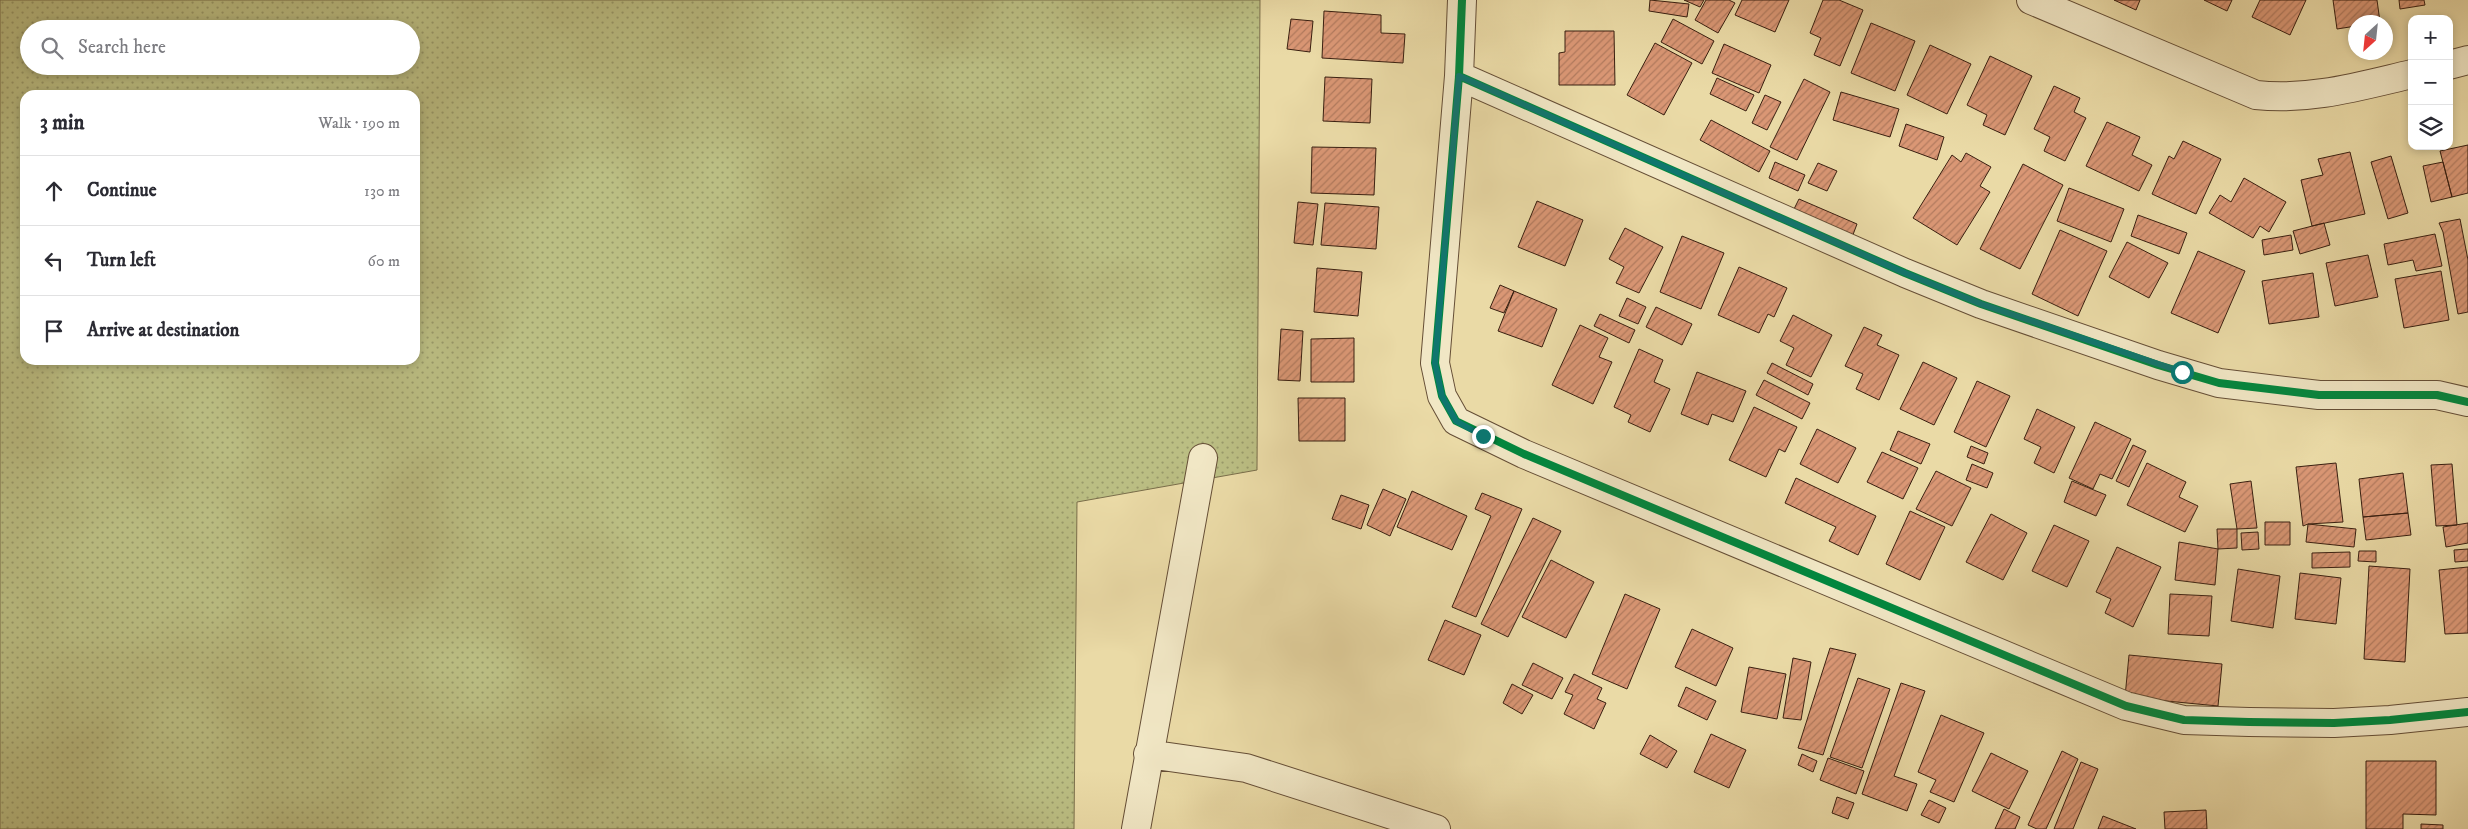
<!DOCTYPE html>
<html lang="en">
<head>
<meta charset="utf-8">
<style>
	body { margin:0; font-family:"IM FELL DW Pica",serif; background:#f7f7f7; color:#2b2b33 }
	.controls { position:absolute; right:15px; top:15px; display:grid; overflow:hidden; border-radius:10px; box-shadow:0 2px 8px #0003 }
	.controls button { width:45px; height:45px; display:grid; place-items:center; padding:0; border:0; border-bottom:1px solid #e1e1e2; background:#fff; color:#2b2b33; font:25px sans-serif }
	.compass { position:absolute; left:2348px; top:15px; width:45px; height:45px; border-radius:50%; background:#fff; box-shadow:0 2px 8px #0003; rotate:207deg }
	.stop { position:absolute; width:15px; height:15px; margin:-11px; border:4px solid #0f766e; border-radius:50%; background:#fff }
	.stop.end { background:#0f766e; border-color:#fff; box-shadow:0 1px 5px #0008 }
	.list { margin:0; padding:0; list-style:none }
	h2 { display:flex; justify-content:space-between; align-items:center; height:65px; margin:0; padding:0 20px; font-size:21px }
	h2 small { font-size:16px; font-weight:400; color:#7c7c81 }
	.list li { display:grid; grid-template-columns:32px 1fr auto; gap:15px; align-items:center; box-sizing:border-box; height:70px; padding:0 20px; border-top:1px solid #e1e1e2 }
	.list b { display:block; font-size:19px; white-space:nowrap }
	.list em { font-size:16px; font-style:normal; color:#7c7c81 }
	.icon { flex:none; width:28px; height:28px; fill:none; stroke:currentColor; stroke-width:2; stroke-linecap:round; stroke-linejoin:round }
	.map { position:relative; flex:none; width:2468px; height:829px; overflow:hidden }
	.search { position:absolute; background:#fff; box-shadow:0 2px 8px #0003; left:20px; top:20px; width:400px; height:55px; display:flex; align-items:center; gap:12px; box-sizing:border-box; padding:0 18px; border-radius:28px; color:#7c7c81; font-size:19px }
	.panel { position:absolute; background:#fff; box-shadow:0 2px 8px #0003; left:20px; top:90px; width:400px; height:275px; border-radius:15px }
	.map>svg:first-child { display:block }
</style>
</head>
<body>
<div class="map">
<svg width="2468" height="829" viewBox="0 0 2468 829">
	<defs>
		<pattern id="grass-dots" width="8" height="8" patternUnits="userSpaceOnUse" patternTransform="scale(1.25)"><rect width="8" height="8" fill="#bbbe83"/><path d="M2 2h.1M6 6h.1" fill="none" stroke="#999a6a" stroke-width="1.8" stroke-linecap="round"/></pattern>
		<pattern id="building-hatch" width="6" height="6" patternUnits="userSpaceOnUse" patternTransform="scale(1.25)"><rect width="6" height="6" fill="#da9775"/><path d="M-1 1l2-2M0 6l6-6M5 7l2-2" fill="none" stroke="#b27b5f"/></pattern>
	</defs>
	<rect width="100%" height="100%" fill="#eadaa6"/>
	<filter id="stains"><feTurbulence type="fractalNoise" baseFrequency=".004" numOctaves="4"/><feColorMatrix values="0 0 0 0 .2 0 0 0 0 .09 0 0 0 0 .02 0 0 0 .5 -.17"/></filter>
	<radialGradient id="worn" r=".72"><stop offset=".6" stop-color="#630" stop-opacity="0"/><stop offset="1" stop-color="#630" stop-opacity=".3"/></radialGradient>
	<!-- grass -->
	<path fill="url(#grass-dots)" stroke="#7a6e4a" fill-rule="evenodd" d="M0,0H1260L1257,470L1077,502L1074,829H0ZM29,29H411V66H29ZM25,95H415V360H25Z"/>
	<!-- building -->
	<path fill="url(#building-hatch)" stroke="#391f10" d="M1650,0L1689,4L1687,17L1649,11Z
		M1684,0H1704L1700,7Z
		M1706,0H1729L1735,3L1718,33L1695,20Z
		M1742,0H1789L1775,32L1735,15Z
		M1823,0H1839L1863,10L1840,66L1814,55L1821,38L1810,33Z
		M2114,0H2140L2136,10Z
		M2204,0H2232L2227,11Z
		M2260,0H2306L2290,35L2252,17Z
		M2333,0H2377L2380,22H2356V26L2337,29Z
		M2399,0H2424L2425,5L2400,9Z
		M1324,11L1381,15V33L1405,34L1403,63L1322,58Z
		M1291,19L1313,21L1310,52L1287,49Z
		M1673,19L1714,41L1702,64L1661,42Z
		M1871,23L1915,41L1895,91L1851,73Z
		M1565,31H1614L1615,85H1559V53L1565,52Z
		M1655,43L1692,63L1664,115L1627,95Z
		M1724,44L1771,65L1759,93L1712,73Z
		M1930,45L1971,64L1947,114L1907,95Z
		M1990,56L2032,76L2005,135L1983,125L1987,115L1967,105Z
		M1325,77L1372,79L1370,123L1323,121Z
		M1717,78L1754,95L1746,111L1710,94Z
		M1804,79L1830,92L1797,160L1770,147Z
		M2054,86L2080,98L2074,112L2086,118L2065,161L2044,151L2050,137L2034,129Z
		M1841,92L1899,109L1890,137L1833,120Z
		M1765,95L1781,102L1767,130L1752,123Z
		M1711,120L1770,151L1759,172L1700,140Z
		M2107,122L2140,137L2132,155L2152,165L2139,191L2086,166Z
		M1906,124L1944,137L1937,160L1899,146Z
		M2183,141L2221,159L2196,214L2152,194L2169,156L2174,159Z
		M2468,145V193L2452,197L2440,151Z
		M1312,147L1376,148L1374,195L1311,193Z
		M2350,152L2365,214L2312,226L2301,180L2323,175L2318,159Z
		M1966,153L1991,167L1980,186L1990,192L1957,245L1913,218L1952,155L1961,162Z
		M2391,156L2408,213L2388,219L2371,162Z
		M1775,162L1805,175L1798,191L1769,178Z
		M2443,162L2452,197L2431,202L2423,166Z
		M1818,163L1837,171L1827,191L1808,183Z
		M2023,164L2063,185L2020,269L1980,249Z
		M2244,178L2286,202L2269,232L2260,226L2253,238L2209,213L2220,195L2231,202Z
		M2069,188L2124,209L2111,242L2057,221Z
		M1799,199L1857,224L1851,240L1792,213Z
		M1537,201L1583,220L1565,266L1518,247Z
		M1298,202L1318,204L1313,245L1294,243Z
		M1325,203L1379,207L1376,249L1321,245Z
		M2138,215L2187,233L2179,254L2131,236Z
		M2460,219L2468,260V312L2458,314L2443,232L2439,223Z
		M2324,223L2330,245L2300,254L2293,231Z
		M1625,228L1663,247L1639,293L1616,283L1624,267L1609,259Z
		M2060,230L2107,251L2078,316L2032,294Z
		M2435,234L2442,266L2416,271L2413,260L2388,265L2384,244Z
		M2291,235L2293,250L2264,255L2262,240Z
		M1682,236L1724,253L1701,309L1660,292Z
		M2127,242L2168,263L2149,298L2109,277Z
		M2198,251L2245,271L2218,333L2171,313Z
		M2368,255L2378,297L2335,306L2326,263Z
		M1739,267L1787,288L1774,317L1768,314L1759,333L1718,315Z
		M1317,268L1362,272L1358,316L1314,312Z
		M2441,271L2449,320L2404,328L2395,279Z
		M2313,273L2319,317L2269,324L2262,281Z
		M1500,285L1514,291L1504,313L1490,308Z
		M1514,291L1557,309L1542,347L1498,331Z
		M1627,298L1646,307L1638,324L1619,316Z
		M1656,307L1692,324L1682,345L1646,327Z
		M1600,314L1635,330L1629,343L1594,326Z
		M1793,315L1832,335L1811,377L1786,365L1794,348L1780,341Z
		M1580,325L1608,338L1599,357L1612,362L1593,404L1552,385Z
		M1864,327L1882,335L1877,345L1899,355L1879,400L1856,389L1863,374L1845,366Z
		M1281,329L1303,331L1300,381L1278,380Z
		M1354,338V382H1311V339Z
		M1639,349L1663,360L1654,382L1670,389L1650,432L1628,422L1631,415L1614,407Z
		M1923,362L1957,378L1934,425L1900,409Z
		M1772,363L1813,384L1808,395L1767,373Z
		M1697,372L1746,391L1733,422L1712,414L1708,425L1681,414Z
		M1764,380L1810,403L1802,419L1756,395Z
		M1977,381L2010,396L1986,447L1954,432Z
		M1298,398H1345V441H1299Z
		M1754,407L1797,427L1785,452L1779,449L1766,477L1729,460Z
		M2037,409L2075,427L2054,473L2034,463L2041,447L2024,439Z
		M2095,422L2131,439L2112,479L2100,474L2093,489L2069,478Z
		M1817,429L1856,448L1838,483L1800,464Z
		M1898,431L1930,444L1921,464L1890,450Z
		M2133,445L2146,451L2129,487L2116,481Z
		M1971,446L1988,453L1984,464L1967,457Z
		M1882,452L1918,468L1903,499L1867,482Z
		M2147,463L2186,482L2179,497L2198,506L2185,532L2127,505Z
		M2336,463L2343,522L2308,524L2303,526L2296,467Z
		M1972,464L1993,473L1987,488L1966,480Z
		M2452,464L2457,525L2436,526L2431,465Z
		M1936,471L1971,488L1952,526L1916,509Z
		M2403,473L2408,513L2363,517L2359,479Z
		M1796,478L1876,516L1858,555L1829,541L1836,527L1785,503Z
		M2072,481L2106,495L2096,516L2064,502Z
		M2251,481L2257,528L2237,529L2230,484Z
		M1383,489L1406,499L1390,536L1367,525Z
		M1412,491L1467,516L1452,550L1397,527Z
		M1482,493L1522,509L1476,617L1452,607L1491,516L1475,509Z
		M1341,495L1369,505L1361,529L1332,519Z
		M1910,511L1945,527L1920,580L1886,564Z
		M2408,513L2411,535L2366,540L2363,517Z
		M1991,514L2027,533L2003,580L1966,562Z
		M1533,518L1561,531L1508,637L1481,624Z
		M2265,522H2290V545H2265Z
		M2468,523V543L2446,547L2443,527Z
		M2308,524L2356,529L2354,547L2306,542Z
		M2054,525L2089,541L2067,587L2032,571Z
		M2217,529H2237V548L2218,549Z
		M2258,532L2259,549L2242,550L2241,533Z
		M2179,542L2218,549L2215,585L2175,580Z
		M2117,547L2161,567L2133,627L2105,613L2111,599L2096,592Z
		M2468,549V561L2455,562L2454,550Z
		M2359,551H2376V562L2358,561Z
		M2350,552V567L2312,568V553Z
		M1551,560L1594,582L1566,638L1522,617Z
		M2369,566L2410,569L2405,662L2364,659Z
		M2468,567V633L2445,634L2439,570Z
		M2238,569L2280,576L2273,628L2231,621Z
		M2300,573L2341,578L2336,624L2295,619Z
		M1625,594L1660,609L1627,689L1592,674Z
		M2170,594L2212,596L2209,636L2168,634Z
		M1445,620L1481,635L1464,675L1428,660Z
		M1692,629L1733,648L1716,686L1675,667Z
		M1830,648L1856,654L1823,755L1798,748Z
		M2129,655L2222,664L2218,706L2125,697Z
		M1793,658L1811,662L1801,720L1783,718Z
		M1533,663L1563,678L1552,699L1522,685Z
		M1749,667L1786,674L1777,719L1741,712Z
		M1574,674L1602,688L1597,699L1606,703L1594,729L1564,714L1573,695L1565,692Z
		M1858,678L1890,689L1862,768L1830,757Z
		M1901,683L1925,691L1894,776L1917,784L1907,811L1862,794Z
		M1512,684L1533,695L1522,714L1503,703Z
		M1686,687L1716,701L1707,720L1678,706Z
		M1941,715L1984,733L1954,802L1930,792L1936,780L1918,772Z
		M1711,734L1746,750L1729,788L1694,772Z
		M1650,735L1677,751L1667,768L1640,754Z
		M2062,751L2078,759L2046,829H2037L2028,825Z
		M1991,753L2028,771L2009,809L1972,791Z
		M1802,754L1817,761L1813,772L1798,765Z
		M1828,758L1864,771L1856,794L1820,780Z
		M2366,761H2436V815L2403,814V829H2366Z
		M2081,762L2098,769L2073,829H2054Z
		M1837,797L1854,803L1848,819L1832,813Z
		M1929,800L1946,808L1939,823L1921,815Z
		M2004,809L2020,817L2015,829H1995Z
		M2206,810L2207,829H2165L2164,812Z
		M2103,816L2136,829H2098Z
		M2421,824L2443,825V829H2421Z"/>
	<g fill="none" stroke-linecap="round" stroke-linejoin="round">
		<!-- minor casing -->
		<g stroke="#654e36" stroke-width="30">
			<path id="minor" d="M1462,0L1459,76L1435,363L1442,396L1456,421L1524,454L2126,706L2184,720L2249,722L2334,723L2390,720L2468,712
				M2031,0L2256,95C2310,101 2360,86 2412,74
				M2449,65L2468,60
				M1459,76L1905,273L1981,304L2158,365L2219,383L2319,395H2437L2468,402
				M1148,754L1246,768L1436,829
				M1136,829L1203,458"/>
		</g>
		<!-- minor -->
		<use href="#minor" stroke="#f1e7c5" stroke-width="28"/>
		<!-- cycleway casing -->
		<g stroke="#f1e7c5" stroke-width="11">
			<path id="cycleway" d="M1462,0L1459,76L1435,363L1442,396L1456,421L1524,454L2126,706L2184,720L2249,722L2334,723L2390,720L2468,712
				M1459,76L1905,273L1981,304L2158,365L2219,383L2319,395H2437L2468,402"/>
		</g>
		<!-- cycleway -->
		<use href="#cycleway" stroke="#00873e" stroke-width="8"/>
	</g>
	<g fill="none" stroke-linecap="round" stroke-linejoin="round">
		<!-- route -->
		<path stroke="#0f766e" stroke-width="6" d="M1483,436L1456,421L1442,396L1435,363L1459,76L1905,273L1981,304L2182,372"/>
	</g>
	<rect width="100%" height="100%" filter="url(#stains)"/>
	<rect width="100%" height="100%" fill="url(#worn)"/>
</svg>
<div class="controls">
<button>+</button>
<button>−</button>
<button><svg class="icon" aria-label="layers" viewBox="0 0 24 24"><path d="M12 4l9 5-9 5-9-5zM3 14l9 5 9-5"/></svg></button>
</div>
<svg class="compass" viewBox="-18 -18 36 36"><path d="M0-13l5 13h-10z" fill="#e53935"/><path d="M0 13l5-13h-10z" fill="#7c7c81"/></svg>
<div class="stop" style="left:2182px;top:372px"></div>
<div class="stop end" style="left:1483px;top:436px"></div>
<div class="search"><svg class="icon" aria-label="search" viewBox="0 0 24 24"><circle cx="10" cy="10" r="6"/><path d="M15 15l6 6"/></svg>Search here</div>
<section class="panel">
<h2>3 min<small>Walk · 190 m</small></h2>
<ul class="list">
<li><svg class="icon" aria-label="ahead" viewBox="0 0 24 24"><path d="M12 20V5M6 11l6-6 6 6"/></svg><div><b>Continue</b></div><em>130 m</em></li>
<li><svg class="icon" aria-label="left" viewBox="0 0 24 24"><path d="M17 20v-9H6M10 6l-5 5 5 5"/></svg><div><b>Turn left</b></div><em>60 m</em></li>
<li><svg class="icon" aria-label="arrive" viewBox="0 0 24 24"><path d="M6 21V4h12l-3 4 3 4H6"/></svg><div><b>Arrive at destination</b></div></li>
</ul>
</section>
</div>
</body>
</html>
